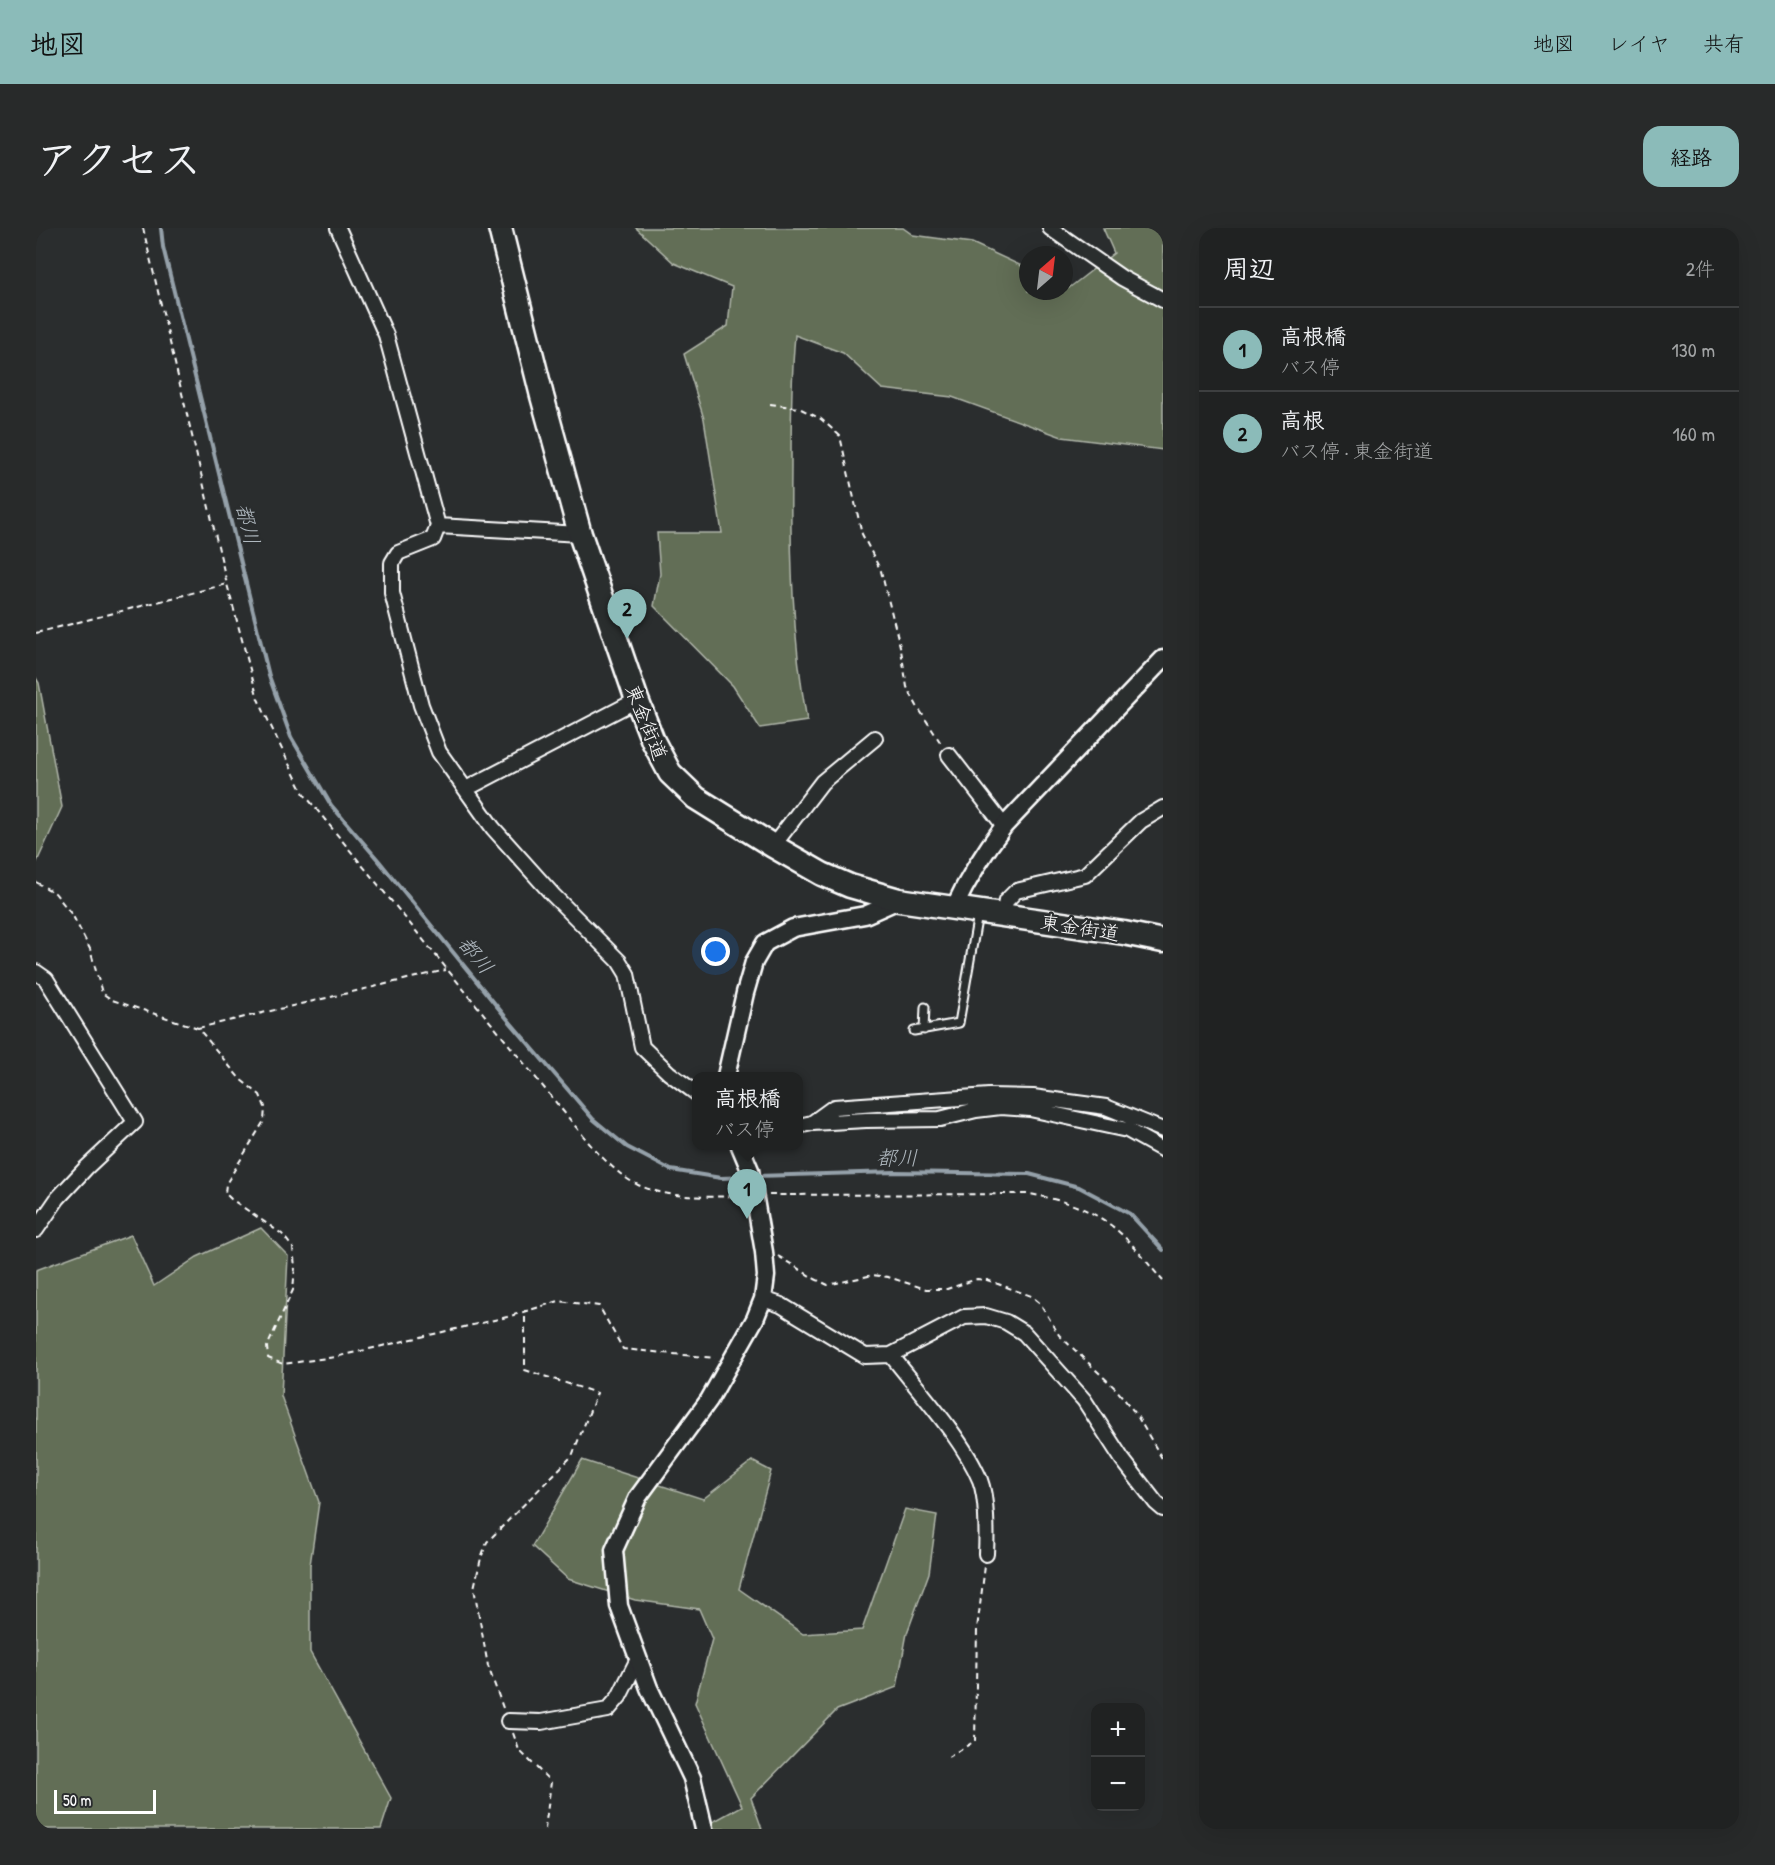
<!DOCTYPE html>
<html lang="ja">
<head>
<meta charset="utf-8">
<style>
	body { margin:0; font-family:"Patrick Hand","Klee One",sans-serif; background:#282a2a; color:#f1f3f6 }
	.controls { position:absolute; right:18px; bottom:18px; display:grid; overflow:hidden; border-radius:12px; box-shadow:0 6px 24px #0002 }
	.controls button { width:54px; height:54px; display:grid; place-items:center; padding:0; border:0; border-bottom:2px solid #3d3f40; background:#202222; color:#f1f3f6; font:30px sans-serif }
	.compass { position:absolute; left:983px; top:18px; width:54px; height:54px; border-radius:50%; background:#202222; box-shadow:0 6px 24px #0002; rotate:28deg }
	.scale { position:absolute; left:18px; bottom:15px; width:102px; box-sizing:border-box; padding-left:6px; border:3px solid #fff; border-top:0; font-size:16px; line-height:21px; white-space:nowrap; color:#fff; -webkit-text-stroke:4px #2a2d2e; paint-order:stroke }
	.you { position:absolute; left:680px; top:724px; width:21px; height:21px; margin:-15px; border:4px solid #fff; border-radius:50%; background:#1a73e8; box-shadow:0 0 0 9px #1a73e833 }
	.badge { display:grid; place-items:center; width:39px; height:39px; border-radius:50%; background:#8bbbb9; color:#111; font-size:20px; font-weight:700 }
	.pin { position:absolute; translate:-50% -50px; filter:drop-shadow(0 2px 3px #0008) }
	.pin::after { content:''; position:absolute; top:32px; width:21px; height:18px; background:inherit; clip-path:polygon(0 0,100% 0,50% 100%) }
	.popup { position:absolute; left:656px; top:844px; width:111px; height:78px; box-sizing:border-box; display:grid; place-content:center; border-radius:12px; background:#202222; filter:drop-shadow(0 2px 4px #0005); font-size:20px; white-space:nowrap; color:#a2a4a5 }
	.popup b { font-size:22px; color:#f1f3f6 }
	.popup::after { content:''; position:absolute; left:50%; top:100%; margin-left:-12px; border:12px solid transparent; border-top-color:#202222 }
	.list { margin:0; padding:0; list-style:none }
	h2 { display:flex; justify-content:space-between; align-items:center; height:78px; margin:0; padding:0 24px; font-size:26px }
	h2 small { font-size:20px; font-weight:400; color:#a2a4a5 }
	.list li { display:grid; grid-template-columns:39px 1fr auto; gap:18px; align-items:center; box-sizing:border-box; height:84px; padding:0 24px; border-top:2px solid #3d3f40 }
	.list b { display:block; font-size:22px; white-space:nowrap }
	.list p { margin:0; font-size:20px; white-space:nowrap; color:#a2a4a5 }
	.list em { font-size:20px; font-style:normal; color:#a2a4a5 }
	.map { position:relative; flex:none; width:1127px; height:1601px; overflow:hidden; border-radius:18px }
	header { display:flex; align-items:center; gap:36px; box-sizing:border-box; height:84px; padding:0 30px; background:#8bbbb9; color:#111 }
	header strong { font-size:28px }
	nav { display:flex; gap:33px; margin-inline-start:auto; font-size:21px }
	.intro { display:flex; align-items:center; justify-content:space-between; box-sizing:border-box; height:144px; padding:0 36px }
	h1 { margin:0; font-size:42px }
	.button { padding:15px 27px; border-radius:18px; background:#8bbbb9; color:#111; font-size:21px; font-weight:700 }
	main { display:flex; gap:36px; padding:0 36px }
	aside { flex:1; background:#202222; border-radius:18px; box-shadow:0 6px 24px #0002 }
	.map>svg:first-child { display:block }
</style>
</head>
<body>
<header>
<strong>地図</strong>
<nav><a>地図</a><a>レイヤ</a><a>共有</a></nav>
</header>
<div class="intro"><h1>アクセス</h1><a class="button">経路</a></div>
<main>
<div class="map">
<svg width="1127" height="1601" viewBox="0 0 1127 1601">
	<rect width="100%" height="100%" fill="#2a2d2e"/>
	<filter id="ink" filterUnits="userSpaceOnUse"><feTurbulence type="fractalNoise" baseFrequency=".0167" numOctaves="2"/><feDisplacementMap in="SourceGraphic" scale="12" xChannelSelector="R" yChannelSelector="G"/><feConvolveMatrix kernelMatrix="1 2 1 2 8 2 1 2 1" color-interpolation-filters="sRGB"/></filter>
	<g filter="url(#ink)">
		<!-- green -->
		<path fill="#626e56" stroke="#b0b6aa" stroke-width="1.5" d="M600,0H867L877,7L936,15L992,41V63H1028V58L1033,60L1078,25L1067,0H1127V222L1026,209L916,169L846,161L807,125L759,107C755,151 755,195 755,239C754,324 756,409 771,493L724,500L697,458L618,378L624,346L621,305H686L668,191L648,126L692,98L696,59L638,35Z
			M0,450L3,455L26,579L0,636Z
			M225,1000L252,1028L245,1168L283,1274L274,1337V1424L355,1570L345,1601H0V1042L95,1007L118,1058L161,1029Z
			M546,1232L667,1271L716,1233L735,1243L703,1361L767,1406L826,1402L869,1281L901,1287L893,1345L871,1405L861,1459L801,1482L715,1570L726,1601H664L706,1578L659,1475L676,1411L663,1381L599,1372L532,1351L496,1318Z"/>
		<g fill="none" stroke-linecap="round" stroke-linejoin="round">
			<!-- stream -->
			<path stroke="#95a1aa" stroke-width="4" d="M125,0L127,19L233,448L255,509L295,577L343,633L468,787L557,891L591,919L635,942L685,950L710,949
				M720,948L859,944L993,946L1043,959L1094,986L1127,1022"/>
			<!-- service casing -->
			<g stroke="#fff" stroke-width="11">
				<path id="service" d="M888,802L889,779
					M878,803L923,795L942,686"/>
			</g>
			<!-- minor casing -->
			<g stroke="#fff" stroke-width="18">
				<path id="minor" d="M302,0L350,107L402,298L397,311L362,325L356,335V365L385,477L403,524L457,600L517,667L583,733L591,746L606,819L633,845L660,865
					M1014,0L1086,50L1127,72
					M402,298L544,306
					M913,527L968,598
					M430,561L601,472
					M737,618L786,554L839,510
					M967,687L970,673L980,663L1049,647L1105,593L1127,580
					M0,744L10,751L99,894L50,940L22,970L0,1002
					M776,895L798,879L953,868L997,869L1070,879L1127,902
					M762,898L776,895L830,892L904,891L940,882L965,879L994,881L1091,902L1127,922
					M727,1071L745,1077L829,1128L855,1127L928,1089L950,1088L970,1094L988,1105L1048,1172L1086,1231L1120,1275L1127,1281
					M855,1127C883,1163 927,1211 944,1252C951,1270 951,1306 950,1326
					M472,1493L505,1494L572,1482L583,1469L602,1431"/>
			</g>
			<!-- tertiary casing -->
			<g stroke="#fff" stroke-width="21">
				<path id="tertiary" d="M918,680C932,650 948,624 968,598L1127,431
					M690,848L709,765L718,734L729,715L757,700L829,687L863,672
					M668,1601L656,1550L613,1460L583,1378L578,1322L602,1269L673,1172L719,1091L727,1071L730,1048L728,1024L714,942L704,918"/>
			</g>
			<!-- trunk casing -->
			<g stroke="#fff" stroke-width="27">
				<path id="trunk" d="M464,0L506,168L544,306L601,472L617,513L634,545L660,570L737,618L786,646L814,658L863,672L1088,705L1127,713"/>
			</g>
			<!-- path -->
			<path stroke="#fff" stroke-width="2" stroke-dasharray="6 4.5" stroke-linecap="butt" d="M107,0L191,356L222,471L252,534L268,566L558,921C571,934 585,949 602,957C634,971 669,969 703,968
				M734,176L763,180L785,191L804,208L826,306L845,343L865,422L871,459L881,478L906,517
				M0,405L191,356
				M0,654L19,665L37,688L54,721L66,765L76,772L162,800L204,851L224,867L229,879L228,893L190,956L189,965L195,971L246,1006L257,1020L259,1039L257,1062L231,1119L232,1130L247,1136L299,1129L471,1089L523,1073L563,1078L587,1121L679,1130
				M162,800L410,742
				M733,967L994,966C1027,972 1058,981 1083,1004C1099,1018 1113,1037 1127,1053
				M742,1028L779,1051L792,1057L837,1047L852,1049L890,1061H911L941,1051L951,1052L995,1068L1004,1075L1023,1107L1080,1161L1100,1186L1127,1232
				M467,1480L452,1438L438,1360L445,1330L451,1314L536,1228L561,1165L489,1142V1082
				M477,1505L483,1522L515,1554L509,1601
				M912,1529L939,1513L941,1401L949,1338"/>
			<!-- service -->
			<use href="#service" stroke="#2a2d2e" stroke-width="7"/>
			<!-- minor -->
			<use href="#minor" stroke="#2a2d2e" stroke-width="14"/>
			<!-- tertiary -->
			<use href="#tertiary" stroke="#2a2d2e" stroke-width="16"/>
			<!-- trunk -->
			<use href="#trunk" stroke="#2a2d2e" stroke-width="22"/>
		</g>
	</g>
	<g text-anchor="middle" dominant-baseline="central" stroke-width="4.5" stroke-linejoin="round" paint-order="stroke">
		<!-- street labels -->
		<g font-size="20" fill="#fff" stroke="#2a2d2e">
			<text transform="translate(611 494) rotate(68)">東金街道</text>
			<text transform="translate(1044 699) rotate(9)">東金街道</text>
		</g>
		<!-- water labels -->
		<g font-size="21" font-style="italic" fill="#afb8bf" stroke="#2a2d2e">
			<text transform="translate(212 296) rotate(76)">都川</text>
			<text transform="translate(440 727) rotate(50)">都川</text>
			<text x="861" y="929">都川</text>
		</g>
	</g>
</svg>
<div class="controls">
<button>+</button>
<button>−</button>
</div>
<svg class="compass" viewBox="-18 -18 36 36"><path d="M0-13l5 13h-10z" fill="#e53935"/><path d="M0 13l5-13h-10z" fill="#a2a4a5"/></svg>
<div class="scale">50 m</div>
<div class="you"></div>
<div class="pin badge" style="left:711px;top:991px">1</div>
<div class="popup"><b>高根橋</b>バス停</div>
<div class="pin badge" style="left:591px;top:411px">2</div>
</div>
<aside>
<h2>周辺<small>2件</small></h2>
<ul class="list">
<li><span class="badge">1</span><div><b>高根橋</b><p>バス停</p></div><em>130 m</em></li>
<li><span class="badge">2</span><div><b>高根</b><p>バス停 · 東金街道</p></div><em>160 m</em></li>
</ul>
</aside>
</main>
</body>
</html>
